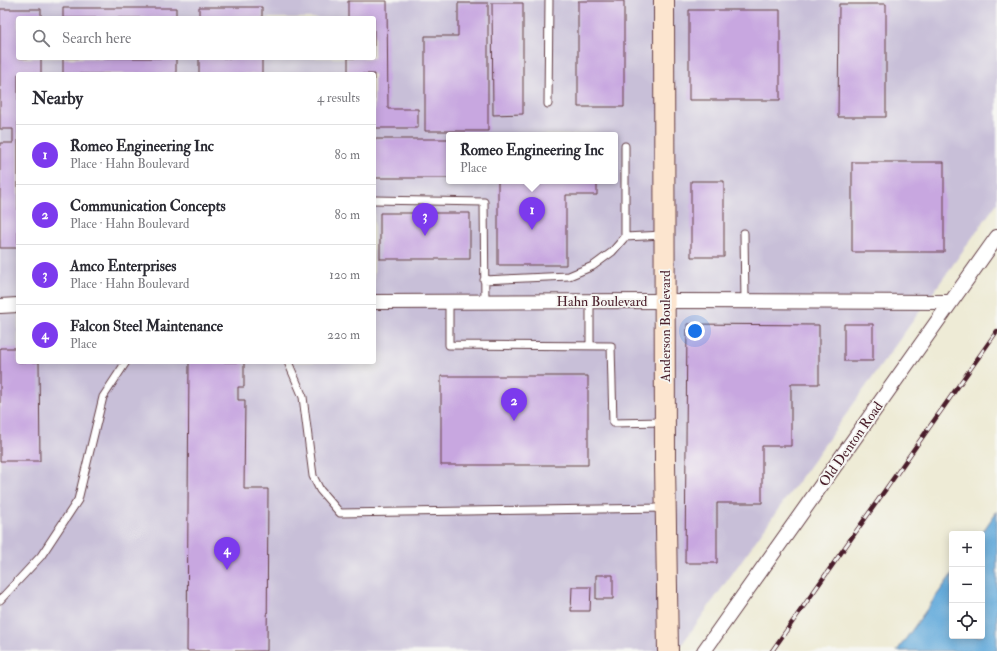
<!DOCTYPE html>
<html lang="en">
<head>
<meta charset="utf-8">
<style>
	body { margin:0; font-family:"IM FELL Double Pica",serif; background:#f7f7f7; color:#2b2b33 }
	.controls { position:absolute; right:12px; bottom:12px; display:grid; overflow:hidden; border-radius:4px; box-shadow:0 2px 10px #0003 }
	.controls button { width:36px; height:36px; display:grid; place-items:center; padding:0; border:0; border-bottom:1px solid #e1e1e2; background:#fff; color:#2b2b33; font:20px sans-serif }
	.you { position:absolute; left:695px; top:331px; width:14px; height:14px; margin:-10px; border:3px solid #fff; border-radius:50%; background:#1a73e8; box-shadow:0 0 0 6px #1a73e833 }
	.badge { display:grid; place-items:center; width:26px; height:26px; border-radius:50%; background:#7c3aed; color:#fff; font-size:13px; font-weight:700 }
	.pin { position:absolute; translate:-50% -33px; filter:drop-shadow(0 1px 2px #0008) }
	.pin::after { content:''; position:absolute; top:21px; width:14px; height:12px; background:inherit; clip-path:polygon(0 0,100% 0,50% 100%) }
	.popup { position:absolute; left:446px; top:132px; width:172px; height:52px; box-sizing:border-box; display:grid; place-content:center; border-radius:4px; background:#fff; filter:drop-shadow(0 1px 3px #0005); font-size:13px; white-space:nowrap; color:#7c7c81 }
	.popup b { font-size:15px; color:#2b2b33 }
	.popup::after { content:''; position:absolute; left:50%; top:100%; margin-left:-8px; border:8px solid transparent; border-top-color:#fff }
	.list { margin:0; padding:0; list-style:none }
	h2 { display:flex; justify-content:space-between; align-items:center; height:52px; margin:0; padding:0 16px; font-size:17px }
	h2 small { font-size:13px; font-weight:400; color:#7c7c81 }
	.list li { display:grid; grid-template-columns:26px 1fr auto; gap:12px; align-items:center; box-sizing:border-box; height:60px; padding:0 16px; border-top:1px solid #e1e1e2 }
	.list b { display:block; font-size:15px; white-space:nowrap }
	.list p { margin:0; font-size:13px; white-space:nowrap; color:#7c7c81 }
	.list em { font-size:13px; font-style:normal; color:#7c7c81 }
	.icon { flex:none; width:22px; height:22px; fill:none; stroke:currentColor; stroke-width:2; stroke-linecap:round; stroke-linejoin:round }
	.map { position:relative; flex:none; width:997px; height:651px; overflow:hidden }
	.search { position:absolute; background:#fff; box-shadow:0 2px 10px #0003; left:16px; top:16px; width:360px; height:44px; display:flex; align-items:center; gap:10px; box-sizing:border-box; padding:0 14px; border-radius:4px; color:#7c7c81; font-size:15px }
	.panel { position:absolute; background:#fff; box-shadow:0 2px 10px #0003; left:16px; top:72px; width:360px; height:292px; border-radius:4px }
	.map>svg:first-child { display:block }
</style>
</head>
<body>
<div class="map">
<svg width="997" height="651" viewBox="0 0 997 651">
	<rect width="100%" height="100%" fill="#f6f6f2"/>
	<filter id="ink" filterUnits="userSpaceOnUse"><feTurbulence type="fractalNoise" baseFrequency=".025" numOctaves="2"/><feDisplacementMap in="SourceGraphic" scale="8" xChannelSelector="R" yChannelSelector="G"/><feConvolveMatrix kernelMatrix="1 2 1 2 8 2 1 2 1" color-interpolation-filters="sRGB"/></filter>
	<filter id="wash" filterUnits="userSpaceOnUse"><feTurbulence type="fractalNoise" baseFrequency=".012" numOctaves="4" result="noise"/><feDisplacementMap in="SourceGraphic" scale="16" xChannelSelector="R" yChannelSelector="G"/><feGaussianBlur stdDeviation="0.9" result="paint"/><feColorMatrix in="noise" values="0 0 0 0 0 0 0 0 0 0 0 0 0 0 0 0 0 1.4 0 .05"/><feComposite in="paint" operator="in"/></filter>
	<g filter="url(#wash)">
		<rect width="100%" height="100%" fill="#eeebd6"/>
		<!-- industrial -->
		<path fill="#c8bfd8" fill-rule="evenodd" d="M0,0H997V203L677,651H0ZM18,18H374V58H18ZM18,74H374V362H18ZM449,135H615V181H449Z"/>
		<!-- water -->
		<path fill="#65abdb" stroke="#586583" d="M997,511V651H897L952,574V636H982V534H981Z"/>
		<g id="blocks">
			<!-- building -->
			<path fill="#c8a7e0" d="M348,1H387L388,109H418V128H374V74H348V58H374V18H348Z
				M578,1H624V107H578Z
				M458,3H488V131H425V36H458Z
				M492,3H523V114L493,115Z
				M839,4H886V117H838Z
				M199,7H262V18H199Z
				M63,8H176V18H63Z
				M0,9H41V18H18V58H41V74H18V248H0V143H13V129H0Z
				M689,10H780V100H689Z
				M63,58H176V74H63Z
				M199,58H262V74H199Z
				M374,139H449V178H374Z
				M852,162H944V252H852Z
				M498,181H597V195H566V265H498Z
				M691,181H724V257H691Z
				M380,213H470V259H380Z
				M687,324L819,325V384H791V446H762V503H717V563H685Z
				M844,324H873V361H844Z
				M0,348H18V362H39L40,461H0Z
				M189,362H244V387H238V400H245L244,489H268L267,651H187Z
				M441,376H588V465H441Z
				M596,575H613V599H596Z
				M572,587H591L590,611H571Z"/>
		</g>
	</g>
	<g filter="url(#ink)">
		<use href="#blocks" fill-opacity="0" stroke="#633e45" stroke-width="1"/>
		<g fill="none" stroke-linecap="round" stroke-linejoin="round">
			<!-- lane casing -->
			<g stroke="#633e45" stroke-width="9">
				<path id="lane" d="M548,104L549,0
					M625,146V237
					M374,200L484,202L485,302
					M744,233L745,301
					M484,280L569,276L593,266L612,252L625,237L663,235
					M590,301V346
					M449,302V345L611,346L613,423L663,422
					M288,362L303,397L313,476L320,490L340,513L664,508
					M0,600L41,556L78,500L103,397L126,362"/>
			</g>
			<!-- street casing -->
			<g stroke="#633e45" stroke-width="16">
				<path id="street" d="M374,302L665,301L950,302
					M0,306L18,305
					M704,651L997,237"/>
			</g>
			<!-- secondary casing -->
			<g stroke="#633e45" stroke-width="22">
				<path id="secondary" d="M664,0L665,464L668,651"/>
			</g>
			<!-- lane -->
			<use href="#lane" stroke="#fff" stroke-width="7"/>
			<!-- street -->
			<use href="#street" stroke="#fff" stroke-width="14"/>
			<!-- secondary -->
			<use href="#secondary" stroke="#fce5cf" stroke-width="20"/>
			<!-- rail casing -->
			<g stroke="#4a1f2b" stroke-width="4.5">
				<path id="rail" d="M772,651L997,331"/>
			</g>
			<!-- rail -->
			<use href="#rail" stroke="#f6f6f2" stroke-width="3" stroke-dasharray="9" stroke-linecap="butt"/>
		</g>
	</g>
	<g text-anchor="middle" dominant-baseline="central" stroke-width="3.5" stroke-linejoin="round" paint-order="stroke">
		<!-- street labels -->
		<g font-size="14" fill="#4a1f2b" stroke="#f6f6f2">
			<text x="602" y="301">Hahn Boulevard</text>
			<text transform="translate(665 326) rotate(-90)">Anderson Boulevard</text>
			<text transform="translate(851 444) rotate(-55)">Old Denton Road</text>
		</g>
	</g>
</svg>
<div class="controls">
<button>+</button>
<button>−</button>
<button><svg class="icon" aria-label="locate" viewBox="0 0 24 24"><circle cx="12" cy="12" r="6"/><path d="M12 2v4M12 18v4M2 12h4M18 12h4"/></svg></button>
</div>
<div class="you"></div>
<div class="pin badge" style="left:532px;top:230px">1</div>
<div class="popup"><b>Romeo Engineering Inc</b>Place</div>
<div class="pin badge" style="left:514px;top:421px">2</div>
<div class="pin badge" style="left:425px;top:236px">3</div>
<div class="pin badge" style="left:227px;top:570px">4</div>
<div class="search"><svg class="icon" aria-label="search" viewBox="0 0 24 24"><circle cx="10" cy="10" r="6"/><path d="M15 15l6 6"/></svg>Search here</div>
<section class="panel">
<h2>Nearby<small>4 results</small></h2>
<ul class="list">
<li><span class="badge">1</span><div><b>Romeo Engineering Inc</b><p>Place · Hahn Boulevard</p></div><em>80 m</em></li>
<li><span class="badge">2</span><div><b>Communication Concepts</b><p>Place · Hahn Boulevard</p></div><em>80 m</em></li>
<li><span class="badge">3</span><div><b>Amco Enterprises</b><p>Place · Hahn Boulevard</p></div><em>120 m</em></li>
<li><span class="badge">4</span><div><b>Falcon Steel Maintenance</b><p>Place</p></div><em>220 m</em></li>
</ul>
</section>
</div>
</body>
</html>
